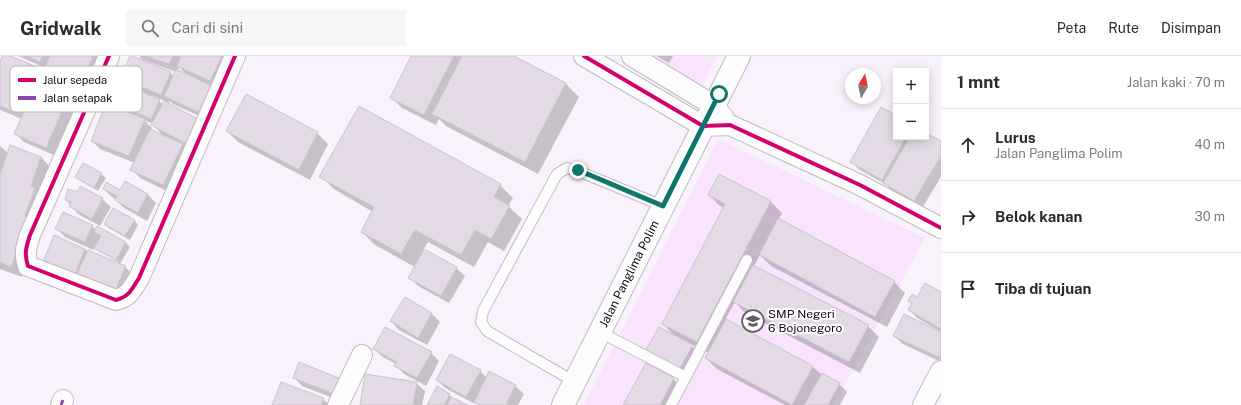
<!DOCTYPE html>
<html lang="id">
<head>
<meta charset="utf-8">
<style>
	body { margin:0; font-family:"Public Sans",sans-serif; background:#f7f7f7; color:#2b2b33 }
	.controls { position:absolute; right:12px; top:12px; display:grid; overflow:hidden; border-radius:0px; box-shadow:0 2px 10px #0003 }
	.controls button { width:36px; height:36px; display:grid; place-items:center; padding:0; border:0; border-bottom:1px solid #e1e1e2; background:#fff; color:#2b2b33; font:20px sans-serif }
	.compass { position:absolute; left:845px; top:12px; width:36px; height:36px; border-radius:50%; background:#fff; box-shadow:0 2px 10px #0003; rotate:9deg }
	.stop { position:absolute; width:12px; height:12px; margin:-9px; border:3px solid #0f766e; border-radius:50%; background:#fff }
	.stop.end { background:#0f766e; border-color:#fff; box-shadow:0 1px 4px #0008 }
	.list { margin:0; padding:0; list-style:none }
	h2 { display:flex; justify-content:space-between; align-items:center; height:52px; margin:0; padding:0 16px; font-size:17px }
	h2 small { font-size:13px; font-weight:400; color:#7c7c81 }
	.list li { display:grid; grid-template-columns:26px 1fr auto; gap:12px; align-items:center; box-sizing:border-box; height:72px; padding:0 16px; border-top:1px solid #e1e1e2 }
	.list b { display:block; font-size:15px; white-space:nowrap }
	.list p { margin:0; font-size:13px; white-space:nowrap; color:#7c7c81 }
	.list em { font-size:13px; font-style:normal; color:#7c7c81 }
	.icon { flex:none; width:22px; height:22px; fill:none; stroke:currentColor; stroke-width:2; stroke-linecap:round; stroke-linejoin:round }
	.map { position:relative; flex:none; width:941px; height:349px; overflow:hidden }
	header { display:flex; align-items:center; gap:24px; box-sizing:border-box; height:56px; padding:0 20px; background:#fff; border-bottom:1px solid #e1e1e2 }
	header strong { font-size:19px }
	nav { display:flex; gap:22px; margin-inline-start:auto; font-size:14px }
	.search { width:280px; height:36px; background:#f7f7f7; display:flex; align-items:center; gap:10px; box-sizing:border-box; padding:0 14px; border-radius:0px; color:#7c7c81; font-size:15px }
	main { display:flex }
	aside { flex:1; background:#fff }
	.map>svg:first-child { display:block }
</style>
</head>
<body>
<header>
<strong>Gridwalk</strong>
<div class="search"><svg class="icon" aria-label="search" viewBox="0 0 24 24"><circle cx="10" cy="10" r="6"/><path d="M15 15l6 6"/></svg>Cari di sini</div>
<nav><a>Peta</a><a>Rute</a><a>Disimpan</a></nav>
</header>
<main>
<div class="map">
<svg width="941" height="349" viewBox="0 0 941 349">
	<rect width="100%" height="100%" fill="#f9f1fb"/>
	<!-- built -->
	<path fill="#f9e4fd" d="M640,0H717L702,30Z
		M718,83L925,182L834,349H584Z"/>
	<!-- shadow -->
	<path fill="#0003" fill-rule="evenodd" d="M3,0H8L36,11L43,18L46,12L18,0H97L103,6L87,41L67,33L78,44L54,99L24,86L16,78L22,63L0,54V8ZM45,19L54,29L43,24Z
		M139,0H234L219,33L209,29L208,64L173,48L170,45L169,47L151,39L150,41L159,45L163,49L195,96L183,89L191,97L171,137L140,122L132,113L135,107L100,93L92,85L118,54L107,43L131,32L121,22L170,17L174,20L176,16L144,4H143ZM179,11L187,19L178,15ZM144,64L153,68L163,80L151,74L152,72Z
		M412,0H511L566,28L579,41L538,118L446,70L439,63L436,69L402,52L391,41Z
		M656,0H673L669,7Z
		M896,60V81H926V78L941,87V121L922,152L892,135L887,129L860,114L851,106Z
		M227,75L317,77L328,88L310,124L238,86Z
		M0,90L8,97L41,101L52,113L40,174L22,221L0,213V120L2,116L0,115Z
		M101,118L106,122L98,135L81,125L76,121Z
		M719,119L771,146L782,157L778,164L894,226L905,237L887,271L771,210L760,199L754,210L868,270L879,281L860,317L745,257L735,246L725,264L813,311L822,319L839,328L847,336L840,349H785L717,313L706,302L709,297L689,287L700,299L689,320L656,302L648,294L677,282L663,268L724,152L720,150L709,139Z
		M321,120L500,129L513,142L508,150L522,163L504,195L488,186L474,211L428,186L423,194L456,212L465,220L449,247L418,230L410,221L415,211L375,189L362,176L373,156L334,133Z
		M125,126L148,139L156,147L147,165L124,152L116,144V143L112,141L104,133L121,136Z
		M81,131L102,143L111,151L100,170L78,158L66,144L78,137Z
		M134,164L138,169L130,184L109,172L105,168Z
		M92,170L96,174L97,172L126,187L130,191L120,208L125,211L133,219L121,247L44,205L55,181L85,193L88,196L118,208L119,206L100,196L95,191L93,194L65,181L57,173Z
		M941,237V306L903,288L894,280L935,274L936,273L917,262L909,253L912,248L909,245Z
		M405,242L432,258L440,266L427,289L399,274L391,265Z
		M374,293L431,297L439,305L426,330L404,318L396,310V308L383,301Z
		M480,315L487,322L515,330L524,338L518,349H479L476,346L475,348L445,332L437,324Z
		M294,321L348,332L343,346L302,330Z
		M673,323L684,334L677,349H624Z
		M416,327L425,335L422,349H361Z
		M449,339L454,343L465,349H428Z
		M323,343L329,349H273Z"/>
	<!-- building -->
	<path fill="#e3dae5" stroke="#cbc3cd" d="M2,0H11L37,11L18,57L0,50V5Z
		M27,0H43L40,6Z
		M50,0H93L79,34L42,18Z
		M130,0H133L171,16L161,39L120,22Z
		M146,0H173L169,8Z
		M181,0H222L210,25L177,10Z
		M411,0H454L424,59L390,42Z
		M462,0H514L566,27L525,106L432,58Z
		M176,13L212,30L200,57L164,40Z
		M39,21L71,35L46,92L14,78Z
		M115,23L160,44L151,63L106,43Z
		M246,38L318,76L299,114L226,75Z
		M164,45L200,64L187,88L151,69Z
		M106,47L145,63L129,100L91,85Z
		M359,50L501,128L494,141L510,150L491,183L475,174L461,199L415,174L401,198L361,176L374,151L319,121Z
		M881,51L896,59V81H906L882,124L850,106Z
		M150,73L183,88L163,129L130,114Z
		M926,77L941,85V100L914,145L883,127L910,81H926Z
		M10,89L41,101L31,130L35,132L25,160L29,162L11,211L0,206V118Z
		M83,107L102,117L94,132L75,121Z
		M719,118L771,145L697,286L662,268L725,148L708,139Z
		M125,125L148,138L138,157L115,144L117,140L103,133L106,126L120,134Z
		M80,130L103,142L92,163L69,150L71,146L65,144L68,133L77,136Z
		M113,152L135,164L125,180L104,168Z
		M63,156L93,169L85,186L55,173Z
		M778,162L895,225L875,261L759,199Z
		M97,170L126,186L116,204L94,192L101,180L94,176Z
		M54,179L85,193L75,219L43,206Z
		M424,193L457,211L441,240L408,222Z
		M88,194L126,210L113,240L75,222Z
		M753,209L869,269L849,306L733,246Z
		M925,227L941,236V273L908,254L912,247L908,245L912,238L917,241Z
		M405,241L432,257L418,282L390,265Z
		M904,258L941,276V299L940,302L893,280Z
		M726,263L813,310L792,349L705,302Z
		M385,271L432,296L417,322L394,310L397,306L373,293Z
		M659,271L693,289L680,312L646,294Z
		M450,298L481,314L466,341L436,324Z
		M299,306L341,323L334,338L293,322Z
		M646,307L674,322L660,349H623Z
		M489,315L516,329L506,349H481L474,346Z
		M822,317L840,327L828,349H804Z
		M365,318L417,326L413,349H360Z
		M281,326L324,342L321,349H272Z
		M437,330L450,338L444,349H427Z
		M451,341L468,349H447Z"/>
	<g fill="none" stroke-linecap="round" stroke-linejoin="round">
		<!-- service casing -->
		<g stroke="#c2bac3" stroke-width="12">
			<path id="service" d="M600,276L686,321
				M575,326L487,275L481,266L483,255L557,118L567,112L578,115L663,150
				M671,349L747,204"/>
		</g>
		<!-- minor casing -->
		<g stroke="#c2bac3" stroke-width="22">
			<path id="minor" d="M109,0L30,179C26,191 24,198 28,210L116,244C130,240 131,234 139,222L235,0
				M584,0L703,70L730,69L860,129L941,172
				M632,0L713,49L724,62
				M61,349L63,344
				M338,349L362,299
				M923,349L941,315"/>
		</g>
		<!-- secondary casing -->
		<g stroke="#c2bac3" stroke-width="24">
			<g id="secondary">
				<path id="s1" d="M563,349L739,0"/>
			</g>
		</g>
		<!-- service -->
		<use href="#service" stroke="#fefdfe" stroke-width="10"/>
		<!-- minor -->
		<use href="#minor" stroke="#fefdfe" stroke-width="20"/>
		<!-- secondary -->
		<use href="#secondary" stroke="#fefdfe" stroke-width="22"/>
		<!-- quiet -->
		<path stroke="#8e44ad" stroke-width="3" stroke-dasharray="6 3" stroke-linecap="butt" d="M61,349L63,344"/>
		<!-- cycleway casing -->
		<g stroke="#fff" stroke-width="6">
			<path id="cycleway" d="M109,0L30,179C26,191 24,198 28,210L116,244C130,240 131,234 139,222L235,0
				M584,0L703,70L730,69L860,129L941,172"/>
		</g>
		<!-- cycleway -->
		<use href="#cycleway" stroke="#d6006c" stroke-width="4"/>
	</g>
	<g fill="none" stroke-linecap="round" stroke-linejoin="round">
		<!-- route -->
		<path stroke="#0f766e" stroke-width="5" d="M578,114L663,150L719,38"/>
	</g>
	<!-- icons -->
	<defs>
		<g id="school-ring" transform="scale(1.15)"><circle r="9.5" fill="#fff" stroke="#625a64" stroke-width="1.5"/><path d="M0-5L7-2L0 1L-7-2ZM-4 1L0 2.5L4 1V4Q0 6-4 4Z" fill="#625a64"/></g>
	</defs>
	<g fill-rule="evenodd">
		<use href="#school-ring" x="753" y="265"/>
	</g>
	<g text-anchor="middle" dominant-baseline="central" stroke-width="4" stroke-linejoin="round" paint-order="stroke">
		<!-- street labels -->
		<g font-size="12" fill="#100812" stroke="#fff">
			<text stroke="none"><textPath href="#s1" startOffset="147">Jalan Panglima Polim</textPath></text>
		</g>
		<!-- poi labels -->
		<g font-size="12" fill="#100812" stroke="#fff" text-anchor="start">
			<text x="768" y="258">SMP Negeri<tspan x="768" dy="14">6 Bojonegoro</tspan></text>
		</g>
	</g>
	<!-- legend -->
	<rect x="10" y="10" width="132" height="46" rx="6" fill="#fff" stroke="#b7b5b8" stroke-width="1"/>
	<rect x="18" y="22" width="18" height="4" fill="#d6006c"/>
	<rect x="18" y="40" width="18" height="4" fill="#8e44ad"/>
	<g font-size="11" fill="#100812">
		<text x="43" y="28">Jalur sepeda</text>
		<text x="43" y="46">Jalan setapak</text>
	</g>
</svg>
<div class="controls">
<button>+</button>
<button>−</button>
</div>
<svg class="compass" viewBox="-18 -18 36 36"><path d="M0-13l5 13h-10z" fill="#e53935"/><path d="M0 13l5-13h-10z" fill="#7c7c81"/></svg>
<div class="stop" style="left:719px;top:38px"></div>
<div class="stop end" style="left:578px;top:114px"></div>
</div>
<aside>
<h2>1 mnt<small>Jalan kaki · 70 m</small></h2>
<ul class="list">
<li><svg class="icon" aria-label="ahead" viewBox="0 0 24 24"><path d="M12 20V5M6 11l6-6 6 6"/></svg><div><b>Lurus</b><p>Jalan Panglima Polim</p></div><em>40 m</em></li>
<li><svg class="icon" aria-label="right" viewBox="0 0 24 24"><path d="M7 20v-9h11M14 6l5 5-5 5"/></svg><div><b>Belok kanan</b></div><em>30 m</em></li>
<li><svg class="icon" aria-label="arrive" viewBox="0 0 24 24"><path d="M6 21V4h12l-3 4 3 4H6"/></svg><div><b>Tiba di tujuan</b></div></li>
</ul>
</aside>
</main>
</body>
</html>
